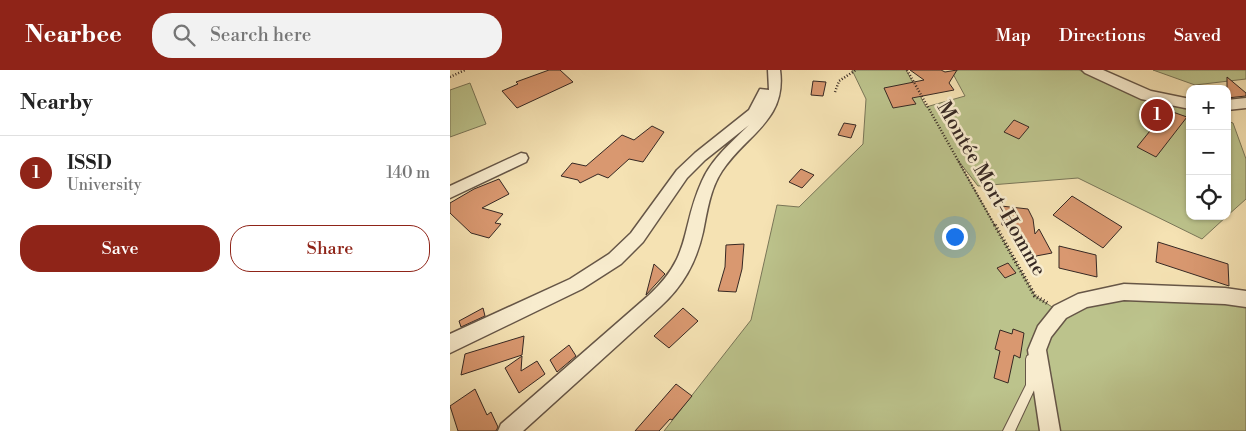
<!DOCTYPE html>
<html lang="en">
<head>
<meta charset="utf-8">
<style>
	body { margin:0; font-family:"Libre Bodoni",serif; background:#f2f2f2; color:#222 }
	.controls { position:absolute; right:15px; top:15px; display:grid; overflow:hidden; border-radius:10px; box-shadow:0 1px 4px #0004 }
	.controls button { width:45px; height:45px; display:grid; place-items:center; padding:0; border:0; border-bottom:1px solid #e0e0e0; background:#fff; color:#222; font:25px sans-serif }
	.you { position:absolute; left:504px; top:166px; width:18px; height:18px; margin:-12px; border:4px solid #fff; border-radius:50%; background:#1a73e8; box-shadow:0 0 0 8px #1a73e833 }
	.badge { display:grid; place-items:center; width:32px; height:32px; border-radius:50%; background:#8f2418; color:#fff; font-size:16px; font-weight:700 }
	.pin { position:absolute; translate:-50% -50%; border:2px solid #fff; box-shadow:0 1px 5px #0006 }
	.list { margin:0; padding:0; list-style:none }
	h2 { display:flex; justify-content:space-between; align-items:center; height:65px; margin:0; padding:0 20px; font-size:21px }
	h2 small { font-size:16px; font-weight:400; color:#767676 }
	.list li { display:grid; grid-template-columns:32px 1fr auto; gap:15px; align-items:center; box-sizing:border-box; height:75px; padding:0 20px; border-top:1px solid #e0e0e0 }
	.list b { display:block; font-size:19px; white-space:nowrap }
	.list p { margin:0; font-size:16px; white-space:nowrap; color:#767676 }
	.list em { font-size:16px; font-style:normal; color:#767676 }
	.actions { display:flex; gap:10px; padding:15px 20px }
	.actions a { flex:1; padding:11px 0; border:1px solid #8f2418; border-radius:20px; text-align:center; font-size:18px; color:#8f2418 }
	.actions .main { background:#8f2418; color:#fff }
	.icon { flex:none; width:28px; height:28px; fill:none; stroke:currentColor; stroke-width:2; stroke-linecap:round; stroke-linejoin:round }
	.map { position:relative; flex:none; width:796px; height:361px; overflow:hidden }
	header { display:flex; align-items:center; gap:30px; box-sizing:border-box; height:70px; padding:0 25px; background:#8f2418; color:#fff }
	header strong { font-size:24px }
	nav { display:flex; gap:28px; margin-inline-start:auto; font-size:18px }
	.search { width:350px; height:45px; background:#f2f2f2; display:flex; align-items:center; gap:12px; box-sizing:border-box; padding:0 18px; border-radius:20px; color:#767676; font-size:19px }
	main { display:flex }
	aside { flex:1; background:#fff }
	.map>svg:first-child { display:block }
</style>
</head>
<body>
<header>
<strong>Nearbee</strong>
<div class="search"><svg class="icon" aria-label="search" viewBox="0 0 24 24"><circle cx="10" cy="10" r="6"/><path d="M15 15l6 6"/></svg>Search here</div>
<nav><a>Map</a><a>Directions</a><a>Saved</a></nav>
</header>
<main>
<aside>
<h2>Nearby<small></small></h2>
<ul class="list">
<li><span class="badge">1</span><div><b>ISSD</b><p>University</p></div><em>140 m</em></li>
</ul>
<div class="actions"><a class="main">Save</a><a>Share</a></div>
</aside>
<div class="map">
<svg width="796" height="361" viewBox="0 0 796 361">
	<rect width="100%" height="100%" fill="#f5e2b3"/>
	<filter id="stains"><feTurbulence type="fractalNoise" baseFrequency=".004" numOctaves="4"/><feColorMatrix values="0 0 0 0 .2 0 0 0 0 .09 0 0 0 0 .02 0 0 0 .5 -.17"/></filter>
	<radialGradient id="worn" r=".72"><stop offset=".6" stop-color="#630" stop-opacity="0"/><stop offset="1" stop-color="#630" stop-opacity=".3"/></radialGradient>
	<!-- green -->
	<path fill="#bcc38c" stroke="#797658" d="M402,0H456L476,37L515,26L502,2L509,0H629L694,29L740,38V146H777L752,169L628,108L528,116L507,89L585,226L610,242L634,230L796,229V361H214L301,250L327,135L349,137L413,74L416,29Z
		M703,0H796V9L745,15Z
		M20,13L36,54L0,67V20Z
		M777,51L783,53L796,89V129L777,146Z"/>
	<!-- building -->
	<path fill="#d99870" stroke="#362823" d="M99,0H110L123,12L67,38L52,21L68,14L66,12Z
		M460,0H491L495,2L507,0L499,13L504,20L462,28L466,34L443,38L434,18L474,10Z
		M777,7L796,23V26L777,28Z
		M363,11L376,12L373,26L361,25Z
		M700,34L737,47L706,87L687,77L708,51L694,46Z
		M564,50L579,57L569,69L554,62Z
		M394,53L406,55L401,68L388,65Z
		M202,56L214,62L193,92L179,89L158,108L148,104L130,113L128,110L111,106L122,93L136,96L172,65L184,70Z
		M351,99L364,105L352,118L339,112Z
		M49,109L59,124L32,138L53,144L45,153L51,154L39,168L21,163L0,143V133L24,119Z
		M622,126L672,157L653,178L603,145Z
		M551,136L578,139L583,149L585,164L589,159L602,183L586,186L587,194L568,157L552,155Z
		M708,172L778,194L779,216L706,192Z
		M294,174L292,199L286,222L268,221L275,197L276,175Z
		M609,176L646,185L647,207L609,198Z
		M558,193L566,203L555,208L547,198Z
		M204,194L215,204L196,225Z
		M33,238L35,246L11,257L9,251Z
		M233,238L248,251L219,278L204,266Z
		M563,259L574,263L570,288L564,285L558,313L544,308L550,281L545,279L550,260L562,264Z
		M74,266L72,285L11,305L15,284Z
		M119,275L126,286L107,302L100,290Z
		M72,286L71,301L87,291L95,304L69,323L55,298Z
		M226,314L242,326L222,350L220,349L209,361H185Z
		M25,319L37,345L41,342L48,357L46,361H8L0,336Z"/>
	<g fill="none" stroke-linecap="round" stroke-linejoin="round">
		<!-- service casing -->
		<g stroke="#665647" stroke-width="2">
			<path id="service" d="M581,284L585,286L586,289V316L565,361H553L576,315V289L577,286Z"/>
		</g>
		<!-- minor casing -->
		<g stroke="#665647" stroke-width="3">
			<path id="minor" d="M318,0H330C337,51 296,64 272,101C260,119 257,142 253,162C246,193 233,216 210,237L73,361H48L51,354L198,226C243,185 230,159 252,111C262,88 282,72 299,55L255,90L237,108L193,172L171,194L132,219L0,283V264L120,209L159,184L181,163L227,100L245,83L299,40L310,19L319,20Z
				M71,83L76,84L78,88L76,92L0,128V116Z
				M674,214L775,218L796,221V237L775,234L674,230L637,237L616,248L601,267L596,280L610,361H590L578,280L588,256L604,236L628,224Z"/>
		</g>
		<!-- tertiary casing -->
		<g stroke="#665647" stroke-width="3">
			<path id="tertiary" d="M632,0H653L701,21L740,29V39L691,29L635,3Z
				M796,28V38L777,40V30Z"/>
		</g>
		<!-- path-far1 -->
		<path stroke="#362823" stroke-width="2.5" stroke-dasharray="1 2" stroke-linecap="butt" d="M457,0L545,156
			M0,7L15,0
			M385,22L389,11L406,0"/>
		<!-- path -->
		<path stroke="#362823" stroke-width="4" stroke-dasharray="1 2.5" stroke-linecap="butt" d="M545,155L585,226L597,233"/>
		<!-- service -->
		<use href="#service" fill="#f8ecce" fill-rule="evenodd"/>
		<!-- minor -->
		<use href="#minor" fill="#f8ecce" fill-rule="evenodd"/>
		<!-- tertiary -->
		<use href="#tertiary" fill="#f8ecce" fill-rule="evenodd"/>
	</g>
	<g text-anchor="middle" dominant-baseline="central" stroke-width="5" stroke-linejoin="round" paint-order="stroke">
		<!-- street labels -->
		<g font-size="20" fill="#362823" stroke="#f8ecce">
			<text transform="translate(541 119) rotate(60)">Montée Mort-Homme</text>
		</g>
	</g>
	<rect width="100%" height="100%" filter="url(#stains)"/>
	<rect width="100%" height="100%" fill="url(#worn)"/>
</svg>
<div class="controls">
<button>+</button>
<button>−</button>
<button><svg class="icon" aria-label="locate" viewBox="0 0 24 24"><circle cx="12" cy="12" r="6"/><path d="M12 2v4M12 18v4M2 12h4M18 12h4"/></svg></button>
</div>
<div class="you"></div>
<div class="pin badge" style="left:707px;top:45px">1</div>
</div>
</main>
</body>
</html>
